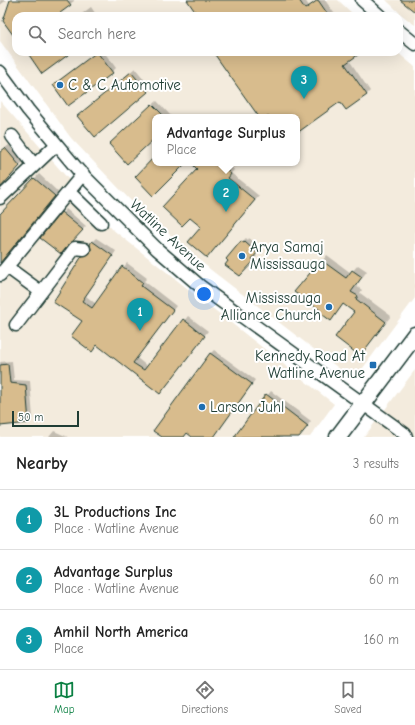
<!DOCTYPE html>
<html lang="en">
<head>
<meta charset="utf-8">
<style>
	body { margin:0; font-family:"Comic Neue",sans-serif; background:#f6f6f6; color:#222 }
	.scale { position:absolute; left:12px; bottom:10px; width:67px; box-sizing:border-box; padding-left:4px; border:2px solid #1f3d34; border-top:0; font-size:11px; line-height:14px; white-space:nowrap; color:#1f3d34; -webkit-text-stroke:3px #fff; paint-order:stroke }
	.you { position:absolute; left:204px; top:294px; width:14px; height:14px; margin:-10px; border:3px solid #fff; border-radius:50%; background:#1a73e8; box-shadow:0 0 0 6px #1a73e833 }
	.badge { display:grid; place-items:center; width:26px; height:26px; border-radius:50%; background:#0b8043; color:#fff; font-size:13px; font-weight:700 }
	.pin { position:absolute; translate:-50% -33px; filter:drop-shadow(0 1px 2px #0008) }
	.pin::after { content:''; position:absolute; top:21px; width:14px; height:12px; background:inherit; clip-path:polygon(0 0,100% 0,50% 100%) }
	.popup { position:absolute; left:152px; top:114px; width:148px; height:52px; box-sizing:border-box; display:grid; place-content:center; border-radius:8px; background:#fff; filter:drop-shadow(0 1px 3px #0005); font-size:13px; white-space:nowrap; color:#767676 }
	.popup b { font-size:15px; color:#222 }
	.popup::after { content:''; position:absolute; left:50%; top:100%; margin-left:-8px; border:8px solid transparent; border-top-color:#fff }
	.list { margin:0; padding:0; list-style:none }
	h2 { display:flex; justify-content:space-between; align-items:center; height:52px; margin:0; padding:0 16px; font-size:17px }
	h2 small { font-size:13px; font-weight:400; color:#767676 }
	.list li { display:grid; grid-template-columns:26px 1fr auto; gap:12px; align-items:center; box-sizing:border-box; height:60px; padding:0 16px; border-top:1px solid #e0e0e0 }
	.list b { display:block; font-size:15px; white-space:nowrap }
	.list p { margin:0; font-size:13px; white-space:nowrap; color:#767676 }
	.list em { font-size:13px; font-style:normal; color:#767676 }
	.icon { flex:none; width:22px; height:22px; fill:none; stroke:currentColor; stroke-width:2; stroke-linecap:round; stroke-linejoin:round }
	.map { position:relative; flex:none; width:415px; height:437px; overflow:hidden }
	.search { position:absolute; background:#fff; box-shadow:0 4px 16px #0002; left:12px; right:12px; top:12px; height:44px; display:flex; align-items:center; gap:10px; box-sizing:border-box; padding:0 14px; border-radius:12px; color:#767676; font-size:15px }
	.sheet { height:232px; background:#fff }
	nav { display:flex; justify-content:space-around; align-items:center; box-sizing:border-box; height:56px; border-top:1px solid #e0e0e0; background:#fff; font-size:11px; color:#767676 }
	nav a { display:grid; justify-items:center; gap:2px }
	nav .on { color:#0b8043 }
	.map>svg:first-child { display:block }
</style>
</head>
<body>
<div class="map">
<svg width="415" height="437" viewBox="0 0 415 437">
	<rect width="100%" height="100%" fill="#fff"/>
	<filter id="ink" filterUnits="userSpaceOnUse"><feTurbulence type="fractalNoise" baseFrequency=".025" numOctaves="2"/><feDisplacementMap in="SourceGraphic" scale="8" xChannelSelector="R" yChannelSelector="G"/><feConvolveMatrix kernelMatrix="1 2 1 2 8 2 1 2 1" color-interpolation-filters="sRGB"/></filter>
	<g filter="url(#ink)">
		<!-- built -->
		<path fill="#f3ebdd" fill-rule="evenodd" d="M0,0H338L355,16H16V52H397L415,67V298L357,376L350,377L211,270L132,202L71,138L0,41ZM155,117H297V163H155Z
			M386,0H415V25L403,16Z
			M0,101L112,229L334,404L310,437H0Z
			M415,370V437H364Z"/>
		<!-- shadow -->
		<path fill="#0003" d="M0,0H7L0,5Z
			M11,0H74V1L54,16H16V38Z
			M188,0H305L309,6L317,0H325L336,16H199Z
			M91,7L97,16H79Z
			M97,52H104L116,68L112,72L54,85Z
			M214,52H359L349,60L370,91L366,95L340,101L297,131V117H260Z
			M135,68L151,88L147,92L83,112Z
			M157,101L172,117H155V137L110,144Z
			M9,145L23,162L0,186V152Z
			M192,163H228L234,170L231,173L259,196L211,253L202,226L198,169Z
			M39,174L58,192L0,263V215Z
			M66,209L86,226L65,249L42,238Z
			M96,238L116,251L86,296L96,304L127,263L147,278L144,281L176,306L137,358L148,367L188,316L208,331L160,393L84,321L55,302L83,257L92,251V242Z
			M246,238L248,240L249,238L260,249L255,255L257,256L244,271L242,242Z
			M327,255L351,273L358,265L367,271L356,286L362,290L360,293L391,316L360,355L355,312L344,303L336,314L322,309L296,292Z
			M214,350L255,380L214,437H194L187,432L184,437H163L210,354Z
			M12,361L14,380L30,381L33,418L29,422L0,425V362Z
			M271,391L311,421L299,437H236Z
			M54,431L68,437H49Z"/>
		<!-- building -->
		<path fill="#d8bc8d" stroke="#1f3d34" d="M10,0H67L71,5L56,16H16V39L3,21Z
			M187,0H299L305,9L318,0L329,16H198Z
			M400,0H415V12Z
			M27,52H72L42,74Z
			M97,52L113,73L68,106L53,85Z
			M213,52H362L345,64L367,95L346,110L340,102L297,133V117H259Z
			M131,72L148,92L95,137L77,116Z
			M152,104L165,117H155V138L127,164L109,144Z
			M5,148L20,166L0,188V152Z
			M155,156V163H186L153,196L135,177Z
			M191,163H219L231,174L228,178L255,200L207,258L188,242L201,227L190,218L182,226L162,207L197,169Z
			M34,178L55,196L0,263V214Z
			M61,212L83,230L61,254L40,238Z
			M92,241L113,256L82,301L92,308L122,266L143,283L141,286L173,310L133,363L144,370L183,319L205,336L160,394L97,345L92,352L71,336L82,321L53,302L82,256L90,253L91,249L90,244Z
			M241,241L244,243L245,242L257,253L252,259L254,261L240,276L225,265L228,261L226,259Z
			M321,260L346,278L352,270L362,277L351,292L358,296L356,299L386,322L360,356L335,337L354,312L343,304L331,321L319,312L320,310L294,292Z
			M210,353L252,384L214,437H192L187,433L184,437H162L153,431Z
			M8,364L10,383L26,385L29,423L0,426V365Z
			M266,394L308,426L299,437H234Z"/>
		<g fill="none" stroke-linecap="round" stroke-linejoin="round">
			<!-- minor casing -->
			<g stroke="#1f3d34" stroke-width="15">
				<path id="minor" d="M362,0L380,16
					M399,31L415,44
					M0,72L28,110L79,171L157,249L200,286L405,434L406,437
					M12,136L34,165
					M69,192L101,223
					M0,198L56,145
					M7,267L41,292
					M0,275L83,174
					M16,325L75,248L84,249"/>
			</g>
			<!-- major casing -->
			<g stroke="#1f3d34" stroke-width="19">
				<path id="major" d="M338,437L415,335"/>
			</g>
			<!-- minor -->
			<use href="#minor" stroke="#fff" stroke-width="12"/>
			<!-- major -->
			<use href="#major" stroke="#fff" stroke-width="16"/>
		</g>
	</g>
	<!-- markers -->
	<g fill="#1f6fb2" stroke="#fff" stroke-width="1.5">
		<circle cx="60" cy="85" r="4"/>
		<circle cx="242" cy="256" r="4"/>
		<circle cx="329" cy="307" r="4"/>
		<rect x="369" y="361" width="8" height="8" rx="2"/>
		<circle cx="202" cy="407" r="4"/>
	</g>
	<g text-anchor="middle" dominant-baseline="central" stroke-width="4" stroke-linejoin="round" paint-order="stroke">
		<!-- poi labels -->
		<g font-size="15" fill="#1f3d34" stroke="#fff" text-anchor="start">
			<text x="68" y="85">C &amp; C Automotive</text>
			<text x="250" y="247">Arya Samaj<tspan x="250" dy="17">Mississauga</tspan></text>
			<text x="321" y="298" text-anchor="end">Mississauga<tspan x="321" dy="17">Alliance Church</tspan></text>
			<text x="365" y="356" text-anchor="end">Kennedy Road At<tspan x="365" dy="17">Watline Avenue</tspan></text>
			<text x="210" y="407">Larson Juhl</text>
		</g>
		<!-- street labels -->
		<g font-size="15" fill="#1f3d34" stroke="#fff">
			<text transform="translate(168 235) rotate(43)">Watline Avenue</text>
		</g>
	</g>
</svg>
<div class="scale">50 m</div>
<div class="you"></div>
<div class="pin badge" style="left:140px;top:331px;background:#0f9aa8">1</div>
<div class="pin badge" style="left:226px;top:212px;background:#0f9aa8">2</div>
<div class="popup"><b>Advantage Surplus</b>Place</div>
<div class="pin badge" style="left:304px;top:99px;background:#0f9aa8">3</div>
<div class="search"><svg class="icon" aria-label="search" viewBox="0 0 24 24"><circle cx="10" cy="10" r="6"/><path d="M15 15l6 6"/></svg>Search here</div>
</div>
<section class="sheet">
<h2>Nearby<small>3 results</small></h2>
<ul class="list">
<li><span class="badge" style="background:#0f9aa8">1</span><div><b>3L Productions Inc</b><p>Place · Watline Avenue</p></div><em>60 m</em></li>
<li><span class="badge" style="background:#0f9aa8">2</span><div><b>Advantage Surplus</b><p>Place · Watline Avenue</p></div><em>60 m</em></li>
<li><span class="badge" style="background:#0f9aa8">3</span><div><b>Amhil North America</b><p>Place</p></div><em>160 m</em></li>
</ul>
</section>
<nav>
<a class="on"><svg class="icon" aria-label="map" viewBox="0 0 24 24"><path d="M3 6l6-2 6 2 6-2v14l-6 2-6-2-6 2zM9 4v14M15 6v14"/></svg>Map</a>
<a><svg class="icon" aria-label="directions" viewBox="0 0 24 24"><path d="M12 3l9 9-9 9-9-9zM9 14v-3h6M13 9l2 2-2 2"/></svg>Directions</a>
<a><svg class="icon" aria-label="saved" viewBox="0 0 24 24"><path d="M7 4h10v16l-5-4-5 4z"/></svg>Saved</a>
</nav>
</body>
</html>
